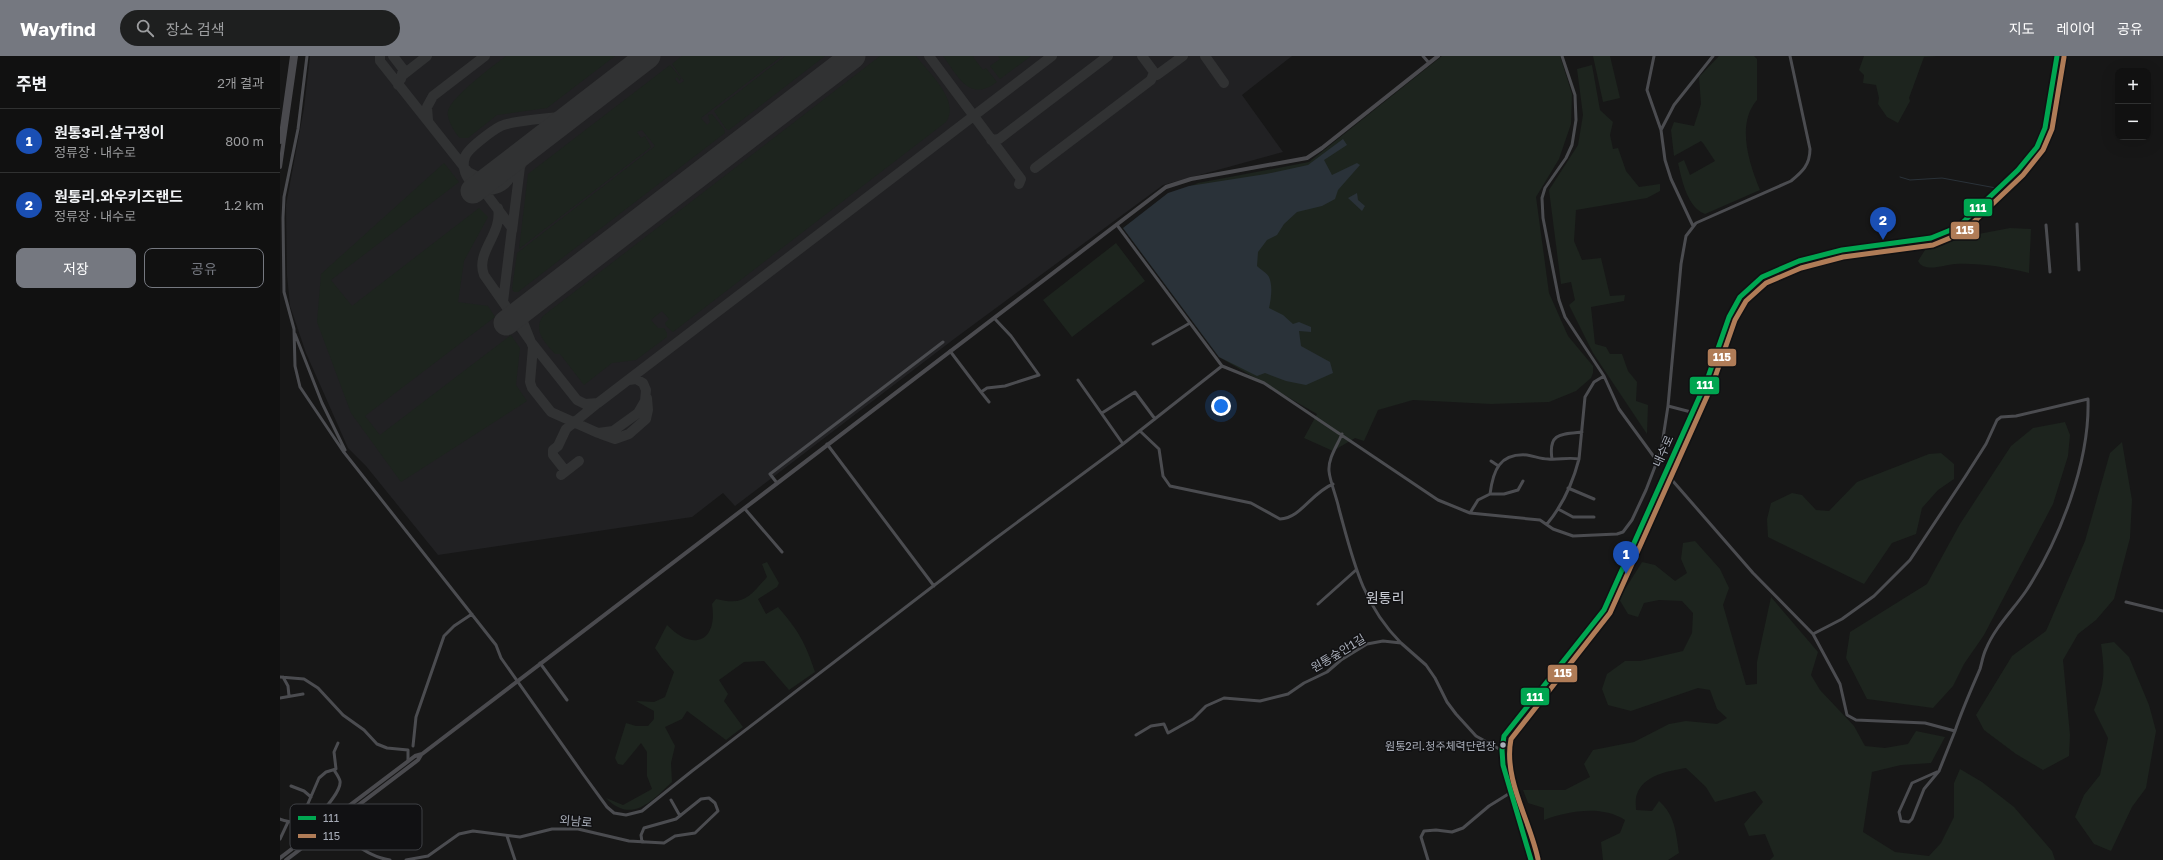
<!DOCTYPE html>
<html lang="ko">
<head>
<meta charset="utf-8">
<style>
	body { margin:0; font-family:"Golos Text","Noto Sans KR",sans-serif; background:#1e1f1f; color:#f1f3f6 }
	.controls { position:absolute; right:12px; top:12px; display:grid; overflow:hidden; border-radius:8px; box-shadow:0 4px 16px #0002 }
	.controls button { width:36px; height:36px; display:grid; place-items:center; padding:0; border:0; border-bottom:1px solid #303131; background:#111; color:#f1f3f6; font:20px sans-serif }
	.you { position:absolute; left:941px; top:350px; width:14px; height:14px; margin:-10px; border:3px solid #fff; border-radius:50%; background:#1a73e8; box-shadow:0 0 0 6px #1a73e833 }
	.badge { display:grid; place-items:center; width:26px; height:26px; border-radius:50%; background:#757880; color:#fff; font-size:13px; font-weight:700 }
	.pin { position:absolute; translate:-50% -33px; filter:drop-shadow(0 1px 2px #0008) }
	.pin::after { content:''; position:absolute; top:21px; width:14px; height:12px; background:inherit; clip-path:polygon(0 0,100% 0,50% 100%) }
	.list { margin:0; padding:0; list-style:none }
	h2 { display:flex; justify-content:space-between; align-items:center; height:52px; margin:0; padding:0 16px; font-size:17px }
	h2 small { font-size:13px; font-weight:400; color:#9c9d9f }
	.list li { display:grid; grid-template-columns:26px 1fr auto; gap:12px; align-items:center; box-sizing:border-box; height:64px; padding:0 16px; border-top:1px solid #303131 }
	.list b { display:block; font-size:15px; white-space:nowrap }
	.list p { margin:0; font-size:13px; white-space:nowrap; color:#9c9d9f }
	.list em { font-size:13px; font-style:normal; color:#9c9d9f }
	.actions { display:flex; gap:8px; padding:12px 16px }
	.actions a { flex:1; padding:9px 0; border:1px solid #757880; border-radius:8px; text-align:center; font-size:14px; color:#757880 }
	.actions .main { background:#757880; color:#fff }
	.icon { flex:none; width:22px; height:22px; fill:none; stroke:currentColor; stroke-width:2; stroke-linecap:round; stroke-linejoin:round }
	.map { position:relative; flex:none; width:1883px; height:804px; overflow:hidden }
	header { display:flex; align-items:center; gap:24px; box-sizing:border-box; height:56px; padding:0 20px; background:#757880; color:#fff }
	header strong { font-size:19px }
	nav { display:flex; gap:22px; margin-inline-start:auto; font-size:14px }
	.search { width:280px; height:36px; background:#1e1f1f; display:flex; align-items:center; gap:10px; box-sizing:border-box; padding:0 14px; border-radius:22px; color:#9c9d9f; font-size:15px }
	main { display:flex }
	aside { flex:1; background:#111 }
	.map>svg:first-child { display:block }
</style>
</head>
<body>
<header>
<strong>Wayfind</strong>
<div class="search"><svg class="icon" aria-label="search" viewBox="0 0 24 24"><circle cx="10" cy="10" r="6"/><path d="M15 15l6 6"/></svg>장소 검색</div>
<nav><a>지도</a><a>레이어</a><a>공유</a></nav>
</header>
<main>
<aside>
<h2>주변<small>2개 결과</small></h2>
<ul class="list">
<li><span class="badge" style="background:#1a4fb4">1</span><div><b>원통3리.살구정이</b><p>정류장 · 내수로</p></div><em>800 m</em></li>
<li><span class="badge" style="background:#1a4fb4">2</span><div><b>원통리.와우키즈랜드</b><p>정류장 · 내수로</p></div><em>1.2 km</em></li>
</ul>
<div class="actions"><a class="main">저장</a><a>공유</a></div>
</aside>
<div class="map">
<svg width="1883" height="804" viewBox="0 0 1883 804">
	<rect width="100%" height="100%" fill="#171717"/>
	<!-- built -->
	<path fill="#212123" d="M30,0H1012L962,39L1003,96L883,129L674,283L455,450L443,437L412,461L158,499L86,410L68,392L26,297L10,250L7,219L6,149L24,52Z"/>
	<!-- green -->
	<path fill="#1d241e" d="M226,0H335L267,52L217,59L188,82H180C175,78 166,62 168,55C171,41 213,10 226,0Z
		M402,0H502L421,62L427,69L430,66L428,59L432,58L444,73L445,77L238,236H234L232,233L237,197L375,90L362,74L357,76L361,82L365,80L371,91L239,193L248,118L390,9L401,22L400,25L397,21L395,23L399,28L404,25L392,8Z
		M505,0H545L449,74L446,73L434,55Z
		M600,0H636C648,16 681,45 666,66L393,276L386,270L385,267L389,263L382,255L371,264L378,272H384L387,277V281L356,304L332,307L304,329L280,298H275C266,287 252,275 263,260Z
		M663,0H694L693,1L703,14L706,12L717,26C689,47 678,20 663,0Z
		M718,0H751L720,23L710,10L720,3Z
		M1162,0H1280L1292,38L1291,68L1279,103L1256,141L1269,237L1288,280L1313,310V317L1311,322L1296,335L1269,346L1211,348L1133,344L1098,354L1084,385L1075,382L1053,395L1024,382L1037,358L939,301L843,172L896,136L918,127L1029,106Z
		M1313,0H1330L1340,42L1323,46Z
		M1439,0H1474L1477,3V44C1456,68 1469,107 1480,134L1425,158C1407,151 1402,124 1398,107L1404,104L1410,119L1435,105L1423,87L1421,85L1394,100L1391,74L1394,66L1414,70L1421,48L1419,21Z
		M1584,0H1658L1644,1L1629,42L1630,45L1618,67L1607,61L1598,48L1599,42L1596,29L1583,27L1584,19L1579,14Z
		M1312,9L1320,54L1333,66L1330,79L1333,93L1338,92L1346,115L1359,131L1380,128V135L1367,142L1296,154L1294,185L1302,204L1321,202L1330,240L1345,239L1344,245L1311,251L1315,288L1326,291L1330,298H1342L1348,315L1357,326L1356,345L1368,349L1367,378L1313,297L1289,249L1295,244L1291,226L1281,228L1269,134L1298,89L1303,59L1297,13Z
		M164,107L179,126L51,224L72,250L199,152L208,161L184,205L178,246L208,250L215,261L85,360L100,379L231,279L240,292L236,329L247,345L121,426L71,357L37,266L41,218Z
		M1730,172L1751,173L1749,217C1724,211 1701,207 1675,208C1664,209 1644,217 1638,205L1645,194L1664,189L1667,184Z
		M836,187L865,225L792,281L763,244Z
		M1785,366L1790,379L1788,400L1773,448L1704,579L1684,608L1673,630L1653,652L1587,643L1566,602L1570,576L1647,528L1680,468L1731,390L1753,372Z
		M1842,386L1852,444L1850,482L1834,543L1816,564L1798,578L1783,604L1790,679L1789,700L1763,714L1736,698L1704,674L1696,659L1732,600L1766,575L1805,485L1830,397Z
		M1661,397L1674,408V423L1658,434L1642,452L1636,478L1612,487L1584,528L1488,481L1487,463L1491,447L1512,437L1522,439L1536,454L1549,455L1577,426L1649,398Z
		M1415,485L1440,513L1449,532L1443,549L1466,629L1477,628V606L1491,541L1538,596L1531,619L1540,634L1574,670L1585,690L1605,692L1628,688L1636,675L1665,681L1651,707L1621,709L1592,716L1583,776L1615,796L1649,800L1661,787L1674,761V727L1680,713L1702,726L1734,751L1772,795L1775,804H1490L1494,800L1485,778L1469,780L1464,768L1483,746L1475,735L1435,746L1426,731L1406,712C1388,715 1364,719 1357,738C1355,742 1356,750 1356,754L1372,755L1379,745C1395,759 1396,777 1399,797L1388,804H1323L1321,786L1340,777L1345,764C1321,749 1289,755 1264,764V752L1248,747L1243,734H1285L1310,721L1304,708L1313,694L1354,686L1389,668L1406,665L1437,668L1447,662L1437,653L1430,634L1418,632L1351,655L1328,649L1322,633L1327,618L1345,605H1360L1403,595L1412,577L1413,557L1402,545L1379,544L1364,547L1358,561L1348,558L1339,543L1362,506L1375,509L1395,525L1407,517L1401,503L1403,487Z
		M487,506L499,527L497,531L478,543L486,558L498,551C518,574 525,586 535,616L509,634L484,605L464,606L439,624L448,638L444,645L463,671L446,684L407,655L402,663L385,671L395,690L391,707L392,726C371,746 351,768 326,742L343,749L372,733L367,720V696L361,687L343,709L338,708L335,702L346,667L356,670H368L374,663V655L356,645L374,646L385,641L394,616L382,602L375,592L387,569C413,596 438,586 432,548L436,543C465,550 469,541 487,521L482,508Z
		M1834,586L1849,601L1869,649L1876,675L1866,732L1852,751L1831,795L1814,788L1795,761L1804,739L1820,719L1828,682L1814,654C1825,626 1825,617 1821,588Z"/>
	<!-- water -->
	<path fill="#2a3239" d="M1063,83L1067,89L1044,104L1052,119L1077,107L1080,109L1058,134L1055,143L1042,150L1017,156L1004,168L997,179L987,184L978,196L977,210C980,213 987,217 989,221C993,230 991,243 989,252L1003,259L1013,268L1019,266L1031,271V276L1019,275L1021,290L1050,306L1053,317L1026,329L1006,325L985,317L977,320L939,301L843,172L888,137L909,130L986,118L1028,109Z
		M1077,137L1078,144L1085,150L1082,155L1068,142Z"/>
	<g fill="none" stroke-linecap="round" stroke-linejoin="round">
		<!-- stream -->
		<path stroke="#2a3239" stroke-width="1" d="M1620,121L1630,124L1662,122L1716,132
			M1721,133H1725L1762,95L1769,84L1783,0"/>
		<!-- taxiway -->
		<path stroke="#313233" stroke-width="10" d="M100,0V5L188,116L202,123L213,119
			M113,0L123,13L121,23
			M649,0L741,123L739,128
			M925,0L944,27
			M874,16L877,19L903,0
			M118,29L119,22L147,0
			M148,64L147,51L153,40L205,0
			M711,84L719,83L828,0
			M240,99C231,109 235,122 222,130C203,142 178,123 185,101C187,93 213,74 221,70C234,64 274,62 290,60
			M755,112L871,24L874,16L862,0
			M201,131L232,172L223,246
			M218,152C223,178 195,196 204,219L251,286L297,344L305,348L318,347L772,0
			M232,175L240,111L248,93
			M248,250L243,266L253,291L250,326L252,332L271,356L318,377L333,375L358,357L365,345L366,334L363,327L356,323L349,324
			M321,378L335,383L349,378L366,363L368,354L367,342
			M284,416V413L273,399V394L278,390L286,373L319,346
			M281,419L299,405"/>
		<!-- runway -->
		<path stroke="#313233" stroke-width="25" d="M193,135L368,0
			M226,267L573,0"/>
		<!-- street -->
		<path stroke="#4b4c50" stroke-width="3" d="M27,0L18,73L4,141L3,162L4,236L14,273L15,310L20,331L63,395L216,589L221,602L303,718L327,751L334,757L346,759L362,755L412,715L712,485L843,388L942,310
			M1143,0L1149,7
			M1282,0L1295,39L1296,64L1292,89L1286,102L1265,132L1262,142L1263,162L1279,244L1285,261L1324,320L1314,326L1305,341L1299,403
			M1374,0L1367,34L1381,74
			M1797,168L1799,214
			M837,169L942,310L984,327L1158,444L1190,457L1260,464L1273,473L1293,480L1337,478L1343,476L1352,464L1366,434L1381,395L1388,350L1401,208L1406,180L1416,167L1511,125C1522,116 1530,109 1530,93L1510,0
			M1766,169L1770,216
			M1413,170L1391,123L1385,104L1381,74L1394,49L1433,0
			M15,278L42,347L65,394
			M873,288L910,267
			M670,295L701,336L707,332L725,330L759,319L731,280L715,263
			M1324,320L1339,353L1377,405
			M798,324L843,388
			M701,336L709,346
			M1388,350L1411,356
			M822,357L855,336L875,363
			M860,375L879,393L883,420L890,430L971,447L1000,463C1021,462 1031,437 1053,428
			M1062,378C1057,390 1048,402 1049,415C1050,426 1057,442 1059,453C1073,504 1082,548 1121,587
			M547,388L654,530
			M1272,403C1268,377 1281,378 1302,376
			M1211,405L1217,409
			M1385,416L1473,517L1533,578L1560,628L1567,659L1576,664L1645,667L1675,675C1682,654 1691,634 1700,613C1702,606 1703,599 1706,593C1715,571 1733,554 1746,535C1780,483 1810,406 1808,343L1736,360L1721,361L1717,364L1706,388L1685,421L1630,504L1594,540L1562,563L1533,578
			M497,427L490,418L663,286
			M1288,432L1314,443
			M1210,438H1224L1238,434L1243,425
			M465,453L502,496
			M1278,453L1293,461H1314
			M1190,457L1198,444L1210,438C1213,415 1219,397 1247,399C1254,400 1261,403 1268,403C1279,404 1288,401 1299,403C1293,426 1282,450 1267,468
			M1846,546L1883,555
			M1038,548L1076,514
			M260,607L287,644
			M0,621L24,623L38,632L63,659L84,674L97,688L107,692L128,694V705
			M3,621L8,630L9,640
			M0,642L23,638
			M856,679L871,670L884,668L888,677L913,663L926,650L944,642L980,645L1008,638L1024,627L1047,616L1061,604L1087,588L1103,585L1121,587L1146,609L1155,622L1167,646L1176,658L1196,680L1221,694
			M133,690L136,661L164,580L174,570L192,558
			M1659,715L1632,727L1619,756L1621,765L1629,766L1632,763L1644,733L1659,715L1675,675
			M11,730L24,735L31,741
			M391,744L400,760
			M0,763C13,769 27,764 40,769
			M20,766L39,722L46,716L56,713L54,696L58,687
			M32,767C39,759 62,736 60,725C59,721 56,717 54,714
			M49,774C71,782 86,801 110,804
			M227,780L235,804
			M0,783L8,766
			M126,804L148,800L179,778L193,775L240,781L272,773H298L349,785L384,787L395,780L415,777L438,755L435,747L429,742L421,743L396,763L364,772L361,779L362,786
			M1148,804L1141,781L1144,775L1156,774L1172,776L1183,772L1209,750L1230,737"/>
		<!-- secondary -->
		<path stroke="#4a4a4e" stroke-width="4" d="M0,86L12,0
			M0,111L16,0
			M0,802L135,700L142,698L886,131L911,123L1027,102L1042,92L1158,0
			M6,804L138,704L141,699
			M1251,804C1247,767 1212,714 1224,680L1324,554L1427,324L1449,261L1460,241L1482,221L1519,205L1562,194L1651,182L1678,171L1738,114L1757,91L1765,72L1777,0"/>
		<!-- bus-1 casing -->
		<g stroke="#111113" stroke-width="8">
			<path id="bus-1" d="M1251,804L1223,709L1222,694L1224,680L1324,554L1427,324L1449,261L1460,241L1482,221L1519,205L1562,194L1651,182L1678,171L1738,114L1757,91L1765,72L1777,0"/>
		</g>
		<!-- bus-2 casing -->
		<g stroke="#111113" stroke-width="8">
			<path id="bus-2" d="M1258,803C1250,764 1223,723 1231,683L1330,557L1433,327L1455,264L1466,245L1486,227L1521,212L1563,201L1653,189L1682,177L1743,119L1763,94L1772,73L1784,1"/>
		</g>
		<!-- bus-1 -->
		<use href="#bus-1" stroke="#00a651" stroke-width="5"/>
		<!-- bus-2 -->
		<use href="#bus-2" stroke="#b07c57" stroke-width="5"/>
	</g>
	<!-- markers -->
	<circle fill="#a8adb8" stroke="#111113" stroke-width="1.5" cx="1223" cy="689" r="3.5"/>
	<g text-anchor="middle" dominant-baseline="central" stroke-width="3" stroke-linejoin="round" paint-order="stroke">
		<!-- bus labels -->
		<g font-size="11" fill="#a8adb8" stroke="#111113" text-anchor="end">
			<text x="1216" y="689">원통2리.청주체력단련장</text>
		</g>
		<!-- street labels -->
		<g font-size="12" fill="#a8adb8" stroke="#111113">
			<text transform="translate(1383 395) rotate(-66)">내수로</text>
			<text transform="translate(1058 597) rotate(-31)">원통숲안1길</text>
			<text transform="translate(296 765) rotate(5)">외남로</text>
		</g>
		<!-- quarter labels -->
		<g font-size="14" fill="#c9ccd4" stroke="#111113">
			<text x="1105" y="541">원통리</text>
		</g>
	</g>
	<!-- legend -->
	<rect x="10" y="748" width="132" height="46" rx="6" fill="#111113" stroke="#3e4045" stroke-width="1"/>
	<rect x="18" y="760" width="18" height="4" fill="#00a651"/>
	<rect x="18" y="778" width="18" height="4" fill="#b07c57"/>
	<g font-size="11" fill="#a8adb8">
		<text x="43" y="766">111</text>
		<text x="43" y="784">115</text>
	</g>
	<g stroke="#111113" stroke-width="1.5">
		<rect x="1683" y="142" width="30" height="19" rx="4" fill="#00a651"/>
		<rect x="1670" y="165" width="30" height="19" rx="4" fill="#b07c57"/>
		<rect x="1427" y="292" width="30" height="19" rx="4" fill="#b07c57"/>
		<rect x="1409" y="320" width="31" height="19" rx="4" fill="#00a651"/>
		<rect x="1267" y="608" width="31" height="19" rx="4" fill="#b07c57"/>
		<rect x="1240" y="631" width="30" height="19" rx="4" fill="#00a651"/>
	</g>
	<g font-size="11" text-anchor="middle" font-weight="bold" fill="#fff">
		<text x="1698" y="156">111</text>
		<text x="1685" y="178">115</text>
		<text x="1442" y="305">115</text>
		<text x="1425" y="333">111</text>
		<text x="1283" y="621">115</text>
		<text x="1255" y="645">111</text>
	</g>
</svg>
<div class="controls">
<button>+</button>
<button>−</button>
</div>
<div class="you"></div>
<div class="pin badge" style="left:1346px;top:518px;background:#1a4fb4">1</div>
<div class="pin badge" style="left:1603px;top:184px;background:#1a4fb4">2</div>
</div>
</main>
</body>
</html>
